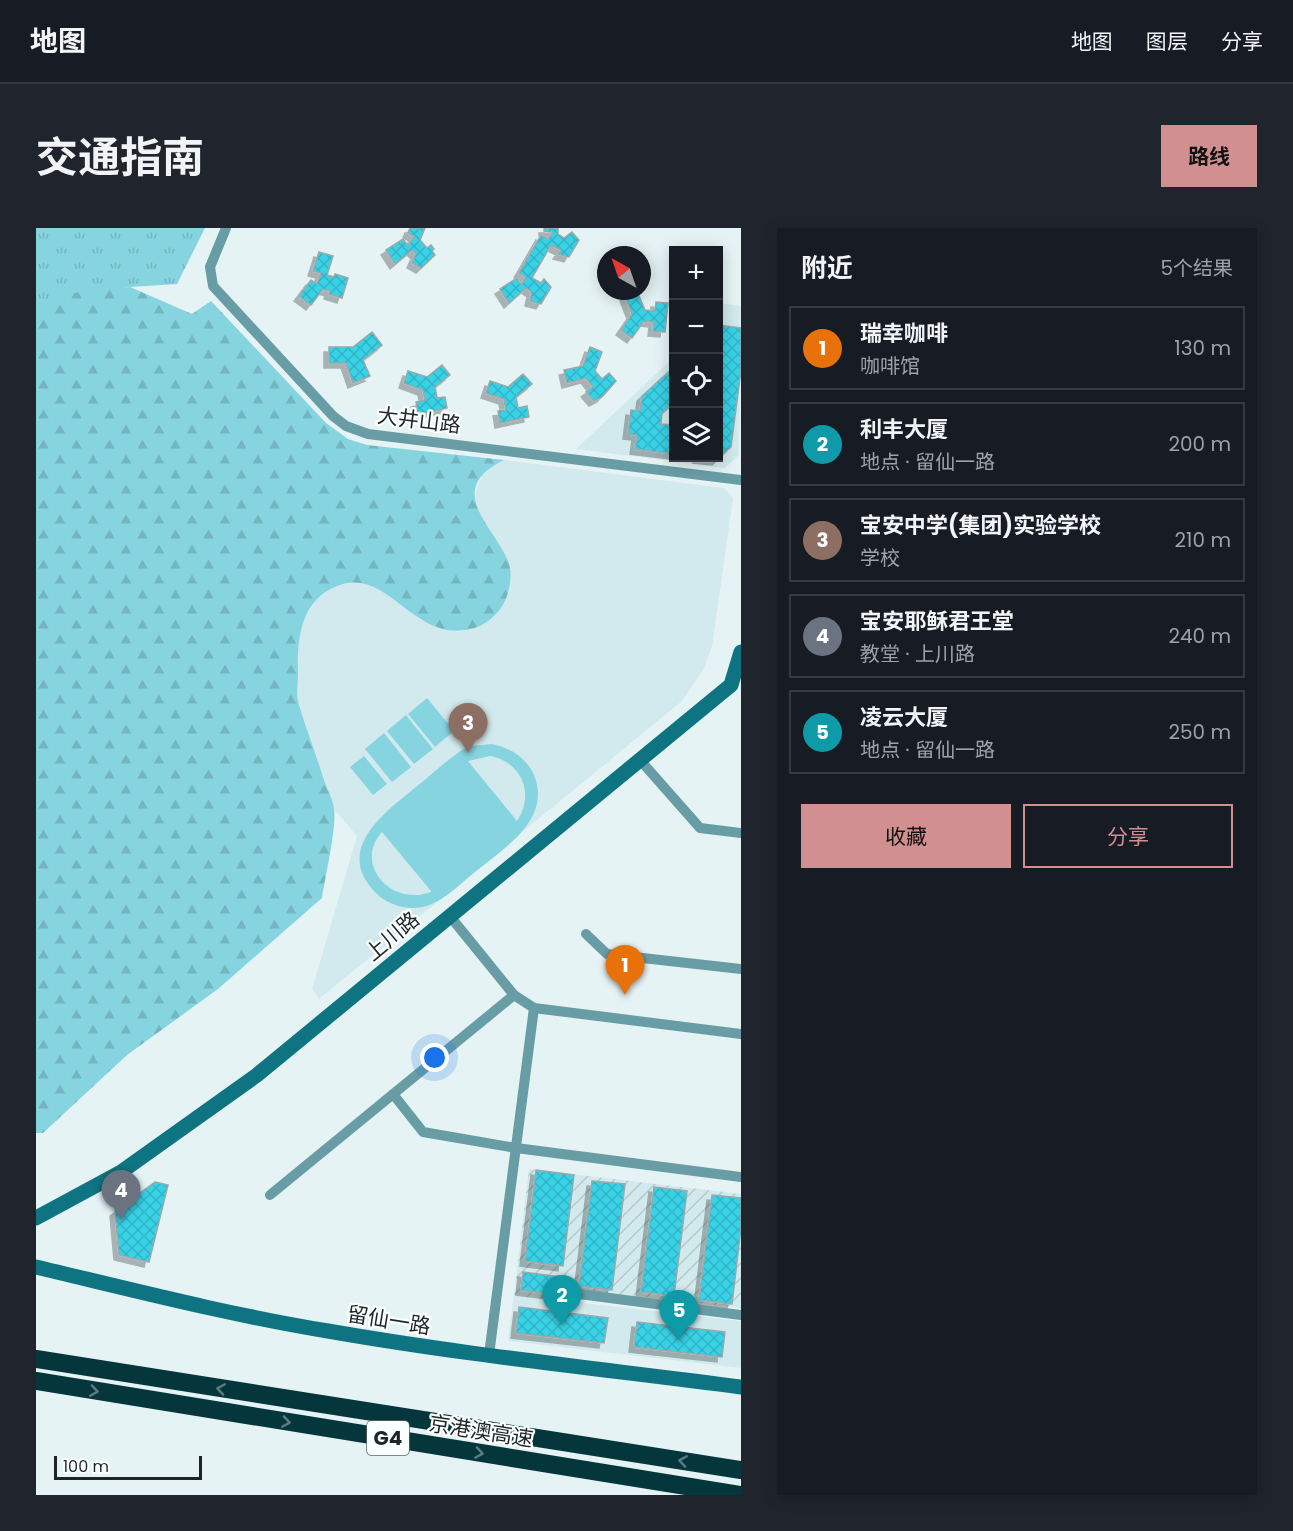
<!DOCTYPE html>
<html lang="zh">
<head>
<meta charset="utf-8">
<style>
	body { margin:0; font-family:Poppins,"Noto Sans SC",sans-serif; background:#20242c; color:#f1f3f6 }
	.controls { position:absolute; right:18px; top:18px; display:grid; overflow:hidden; border-radius:0px; box-shadow:0 3px 15px #0003 }
	.controls button { width:54px; height:54px; display:grid; place-items:center; padding:0; border:0; border-bottom:2px solid #363941; background:#171b24; color:#f1f3f6; font:30px sans-serif }
	.compass { position:absolute; left:561px; top:18px; width:54px; height:54px; border-radius:50%; background:#171b24; box-shadow:0 3px 15px #0003; rotate:320deg }
	.scale { position:absolute; left:18px; bottom:15px; width:148px; box-sizing:border-box; padding-left:6px; border:3px solid #1f2424; border-top:0; font-size:16px; line-height:21px; white-space:nowrap; color:#1f2424; -webkit-text-stroke:4px #fbfefe; paint-order:stroke }
	.you { position:absolute; left:399px; top:830px; width:21px; height:21px; margin:-15px; border:4px solid #fff; border-radius:50%; background:#1a73e8; box-shadow:0 0 0 9px #1a73e833 }
	.badge { display:grid; place-items:center; width:39px; height:39px; border-radius:50%; background:#d18f90; color:#fff; font-size:20px; font-weight:700 }
	.pin { position:absolute; translate:-50% -50px; filter:drop-shadow(0 2px 3px #0008) }
	.pin::after { content:''; position:absolute; top:32px; width:21px; height:18px; background:inherit; clip-path:polygon(0 0,100% 0,50% 100%) }
	.list { margin:0; padding:0; list-style:none }
	h2 { display:flex; justify-content:space-between; align-items:center; height:78px; margin:0; padding:0 24px; font-size:26px }
	h2 small { font-size:20px; font-weight:400; color:#9ea1a6 }
	.list li { display:grid; grid-template-columns:39px 1fr auto; gap:18px; align-items:center; box-sizing:border-box; height:84px; margin:0 12px 12px; padding:0 12px; border:2px solid #363941; border-radius:0px }
	.list b { display:block; font-size:22px; white-space:nowrap }
	.list p { margin:0; font-size:20px; white-space:nowrap; color:#9ea1a6 }
	.list em { font-size:20px; font-style:normal; color:#9ea1a6 }
	.actions { display:flex; gap:12px; padding:18px 24px }
	.actions a { flex:1; padding:14px 0; border:2px solid #d18f90; border-radius:0px; text-align:center; font-size:21px; color:#d18f90 }
	.actions .main { background:#d18f90; color:#111 }
	.icon { flex:none; width:33px; height:33px; fill:none; stroke:currentColor; stroke-width:2; stroke-linecap:round; stroke-linejoin:round }
	.map { position:relative; flex:none; width:705px; height:1267px; overflow:hidden; border-radius:0px }
	header { display:flex; align-items:center; gap:36px; box-sizing:border-box; height:84px; padding:0 30px; background:#171b24; border-bottom:2px solid #363941 }
	header strong { font-size:28px }
	nav { display:flex; gap:33px; margin-inline-start:auto; font-size:21px }
	.intro { display:flex; align-items:center; justify-content:space-between; box-sizing:border-box; height:144px; padding:0 36px }
	h1 { margin:0; font-size:42px }
	.button { padding:15px 27px; border-radius:0px; background:#d18f90; color:#111; font-size:21px; font-weight:700 }
	main { display:flex; gap:36px; padding:0 36px }
	aside { flex:1; background:#171b24; border-radius:0px; box-shadow:0 3px 15px #0003 }
	.map>svg:first-child { display:block }
</style>
</head>
<body>
<header>
<strong>地图</strong>
<nav><a>地图</a><a>图层</a><a>分享</a></nav>
</header>
<div class="intro"><h1>交通指南</h1><a class="button">路线</a></div>
<main>
<div class="map">
<svg width="705" height="1267" viewBox="0 0 705 1267">
	<defs>
		<pattern id="industrial-furrows" width="10" height="10" patternUnits="userSpaceOnUse" patternTransform="scale(1.5)"><rect width="10" height="10" fill="#d2eaed"/><path d="M-1 1l2-2M0 10L10 0M9 11l2-2" fill="none" stroke="#b4c9cb"/></pattern>
		<pattern id="grass-tufts" width="24" height="20" patternUnits="userSpaceOnUse" patternTransform="scale(1.5)"><rect width="24" height="20" fill="#86d4e0"/><path d="M3 7l-1-3M5 7V3M7 7l1-3M15 17l-1-3M17 17v-4M19 17l1-3" fill="none" stroke="#73b6c0"/></pattern>
		<pattern id="forest-firs" width="22" height="20" patternUnits="userSpaceOnUse" patternTransform="scale(1.5)"><rect width="22" height="20" fill="#86d4e0"/><path d="M5 1l3.5 6h-7zM16 11l3.5 6h-7z" fill="#73b6c0"/></pattern>
		<pattern id="building-cross-hatch" width="8" height="8" patternUnits="userSpaceOnUse" patternTransform="scale(1.5)"><rect width="8" height="8" fill="#38d2e7"/><path d="M0 0l8 8M0 8l8-8" fill="none" stroke="#31b4c6"/></pattern>
		<filter id="shadow"><feDropShadow dx="-5" dy="5" stdDeviation="0" flood-color="#0004"/></filter>
	</defs>
	<rect width="100%" height="100%" fill="#e5f3f5"/>
	<!-- built -->
	<path fill="#d2eaed" d="M683,75L705,78L703,227L689,240L540,221L637,130L638,230H682Z
		M468,232L688,260L697,270L676,419L667,442L646,473L283,771L276,761L321,608L298,581L262,474L261,412L268,389L282,370L301,357L324,353L343,361L385,392L422,404L441,400L458,389L469,373L474,353L472,334L443,287L439,274L441,260L446,248L456,238Z
		M478,1067L705,1093V1140L472,1113Z"/>
	<!-- industrial -->
	<path fill="url(#industrial-furrows)" d="M493,941L705,966V1080L531,1060L529,1073L478,1067Z"/>
	<!-- grass -->
	<path fill="url(#grass-tufts)" d="M0,0H169L141,56L94,59L0,73Z"/>
	<!-- forest -->
	<path fill="url(#forest-firs)" d="M94,59L156,86L175,73L290,195L312,211L331,217L468,232C407,262 458,298 472,333C477,344 474,362 469,373C463,386 449,398 435,401C376,415 352,337 301,358C264,373 261,411 262,446C262,456 260,468 263,477C271,503 281,529 289,555C292,563 297,572 298,581C301,598 289,650 286,670L182,761L91,827L7,905H0V72L44,64Z"/>
	<!-- garden -->
	<path fill="#86d4e0" fill-rule="evenodd" d="M391,470L418,503L399,519L372,486Z
		M370,487L397,521L378,536L351,503Z
		M348,505L375,539L356,554L329,521Z
		M456,516C474,520 490,529 498,547C516,592 468,620 439,644C424,656 409,672 391,678C373,683 353,678 340,665C297,622 348,585 380,559C395,547 410,533 426,522L436,518ZM454,528C486,534 499,566 481,593L432,533ZM346,604L395,663V664C355,679 317,636 346,604Z
		M328,528L351,556L337,567L314,539Z"/>
	<!-- building -->
	<path fill="url(#building-cross-hatch)" stroke="#9ca9ab" stroke-width="1.5" filter="url(#shadow)" d="M374,0H389L384,12L391,20L395,17L398,21L396,23L399,27L385,40L376,35L380,26L376,22L359,36L350,22L367,11L372,18L378,8L372,5Z
		M508,0H522V6L528,10L536,4L543,12L533,29L522,26L525,22L515,17L496,50L505,55L508,51L515,59L505,76L494,73L496,64L490,60L473,75L464,61L481,50L485,57L490,49L483,45L505,7L512,11L517,4L508,3Z
		M283,24L297,28L291,47L298,49L299,46L312,50L306,70L293,66L294,63L287,61L275,77L263,68L275,52L281,56L285,45L277,43Z
		M601,63L609,82L619,83L620,74L632,75L629,104L617,103L618,94L608,93L596,110L585,102L596,86L589,68Z
		M682,97L705,100V142L695,219L681,232L661,230H682Z
		M336,104L346,117L327,132L334,148L317,155L310,135H293V119H317Z
		M554,119L566,124L559,143L566,151L573,145L580,153L566,169L558,173L550,164L557,159L550,150L531,155L528,142L547,138Z
		M406,137L414,147L399,159L401,170L409,169L411,180L391,185H382L380,174L389,172L387,162L368,155L372,143L391,149Z
		M638,139V175L626,185L625,196L638,197V226L599,221L601,207L592,206L595,182L604,183L606,168Z
		M487,146L496,156L480,169L482,180L491,178L493,189L464,195L462,183L470,182L468,171L450,165L454,153L472,159Z
		M500,942L538,947L527,1038L489,1033Z
		M556,953L589,956L576,1062L543,1058Z
		M119,954L132,957L113,1034L83,1027L79,983Z
		M618,959L651,963L638,1068L605,1064Z
		M676,967L705,970V1000L696,1076L663,1072Z
		M487,1044L525,1049L523,1067L485,1062Z
		M483,1079L572,1090L568,1115L480,1105Z
		M601,1094L689,1104L686,1129L598,1119Z"/>
	<g fill="none" stroke-linecap="round" stroke-linejoin="round">
		<!-- minor -->
		<path stroke="#699da5" stroke-width="10" d="M190,0L174,39L177,58L297,188L310,198L332,206L705,252
			M604,532L664,600L705,605
			M413,687L478,767L498,780L705,806
			M550,706L571,726L705,741
			M357,866L387,904L480,920L705,949
			M234,967L478,767
			M543,1066L705,1087
			M453,1127L498,780"/>
		<!-- secondary -->
		<path stroke="#0e7481" stroke-width="15" d="M0,990L85,944L221,847L695,457L705,424
			M0,1039C97,1062 194,1087 292,1103C429,1127 567,1141 705,1159"/>
		<!-- motorway -->
		<path stroke="#04363c" stroke-width="18" d="M0,1131L705,1242
			M0,1153L705,1267"/>
	</g>
	<!-- one-way arrows -->
	<defs><path id="oneway-chevron" d="M-2-3.5L2.5 0L-2 3.5" fill="none" stroke-width="1.6" stroke-linecap="round" stroke-linejoin="round" transform="scale(1.5)"/></defs>
	<g stroke="#5a7c80">
		<use href="#oneway-chevron" transform="translate(185 1161) rotate(-171)"/>
		<use href="#oneway-chevron" transform="translate(58 1163) rotate(9)"/>
		<use href="#oneway-chevron" transform="translate(250 1194) rotate(9)"/>
		<use href="#oneway-chevron" transform="translate(443 1225) rotate(9)"/>
		<use href="#oneway-chevron" transform="translate(647 1233) rotate(-171)"/>
	</g>
	<g text-anchor="middle" dominant-baseline="central" stroke-width="4.5" stroke-linejoin="round" paint-order="stroke">
		<!-- shield labels -->
		<rect fill="#fbfefe" stroke="#616565" stroke-width="1.5" x="331" y="1193" width="42" height="34" rx="4.5"/>
		<g font-size="20" font-weight="bold" fill="#1f2424">
			<text x="352" y="1210">G4</text>
		</g>
		<!-- street labels -->
		<g font-size="21" fill="#1f2424" stroke="#fbfefe">
			<text transform="translate(383 192) rotate(7)">大井山路</text>
			<text transform="translate(356 708) rotate(-40)">上川路</text>
			<text transform="translate(353 1092) rotate(9)">留仙一路</text>
			<text transform="translate(445 1203) rotate(9)">京港澳高速</text>
		</g>
	</g>
</svg>
<div class="controls">
<button>+</button>
<button>−</button>
<button><svg class="icon" aria-label="locate" viewBox="0 0 24 24"><circle cx="12" cy="12" r="6"/><path d="M12 2v4M12 18v4M2 12h4M18 12h4"/></svg></button>
<button><svg class="icon" aria-label="layers" viewBox="0 0 24 24"><path d="M12 4l9 5-9 5-9-5zM3 14l9 5 9-5"/></svg></button>
</div>
<svg class="compass" viewBox="-18 -18 36 36"><path d="M0-13l5 13h-10z" fill="#e53935"/><path d="M0 13l5-13h-10z" fill="#9ea1a6"/></svg>
<div class="scale">100 m</div>
<div class="you"></div>
<div class="pin badge" style="left:589px;top:767px;background:#e8710a">1</div>
<div class="pin badge" style="left:526px;top:1097px;background:#0f9aa8">2</div>
<div class="pin badge" style="left:432px;top:525px;background:#8d6e63">3</div>
<div class="pin badge" style="left:85px;top:992px;background:#6b7280">4</div>
<div class="pin badge" style="left:643px;top:1112px;background:#0f9aa8">5</div>
</div>
<aside>
<h2>附近<small>5个结果</small></h2>
<ul class="list">
<li><span class="badge" style="background:#e8710a">1</span><div><b>瑞幸咖啡</b><p>咖啡馆</p></div><em>130 m</em></li>
<li><span class="badge" style="background:#0f9aa8">2</span><div><b>利丰大厦</b><p>地点 · 留仙一路</p></div><em>200 m</em></li>
<li><span class="badge" style="background:#8d6e63">3</span><div><b>宝安中学(集团)实验学校</b><p>学校</p></div><em>210 m</em></li>
<li><span class="badge" style="background:#6b7280">4</span><div><b>宝安耶稣君王堂</b><p>教堂 · 上川路</p></div><em>240 m</em></li>
<li><span class="badge" style="background:#0f9aa8">5</span><div><b>凌云大厦</b><p>地点 · 留仙一路</p></div><em>250 m</em></li>
</ul>
<div class="actions"><a class="main">收藏</a><a>分享</a></div>
</aside>
</main>
</body>
</html>
